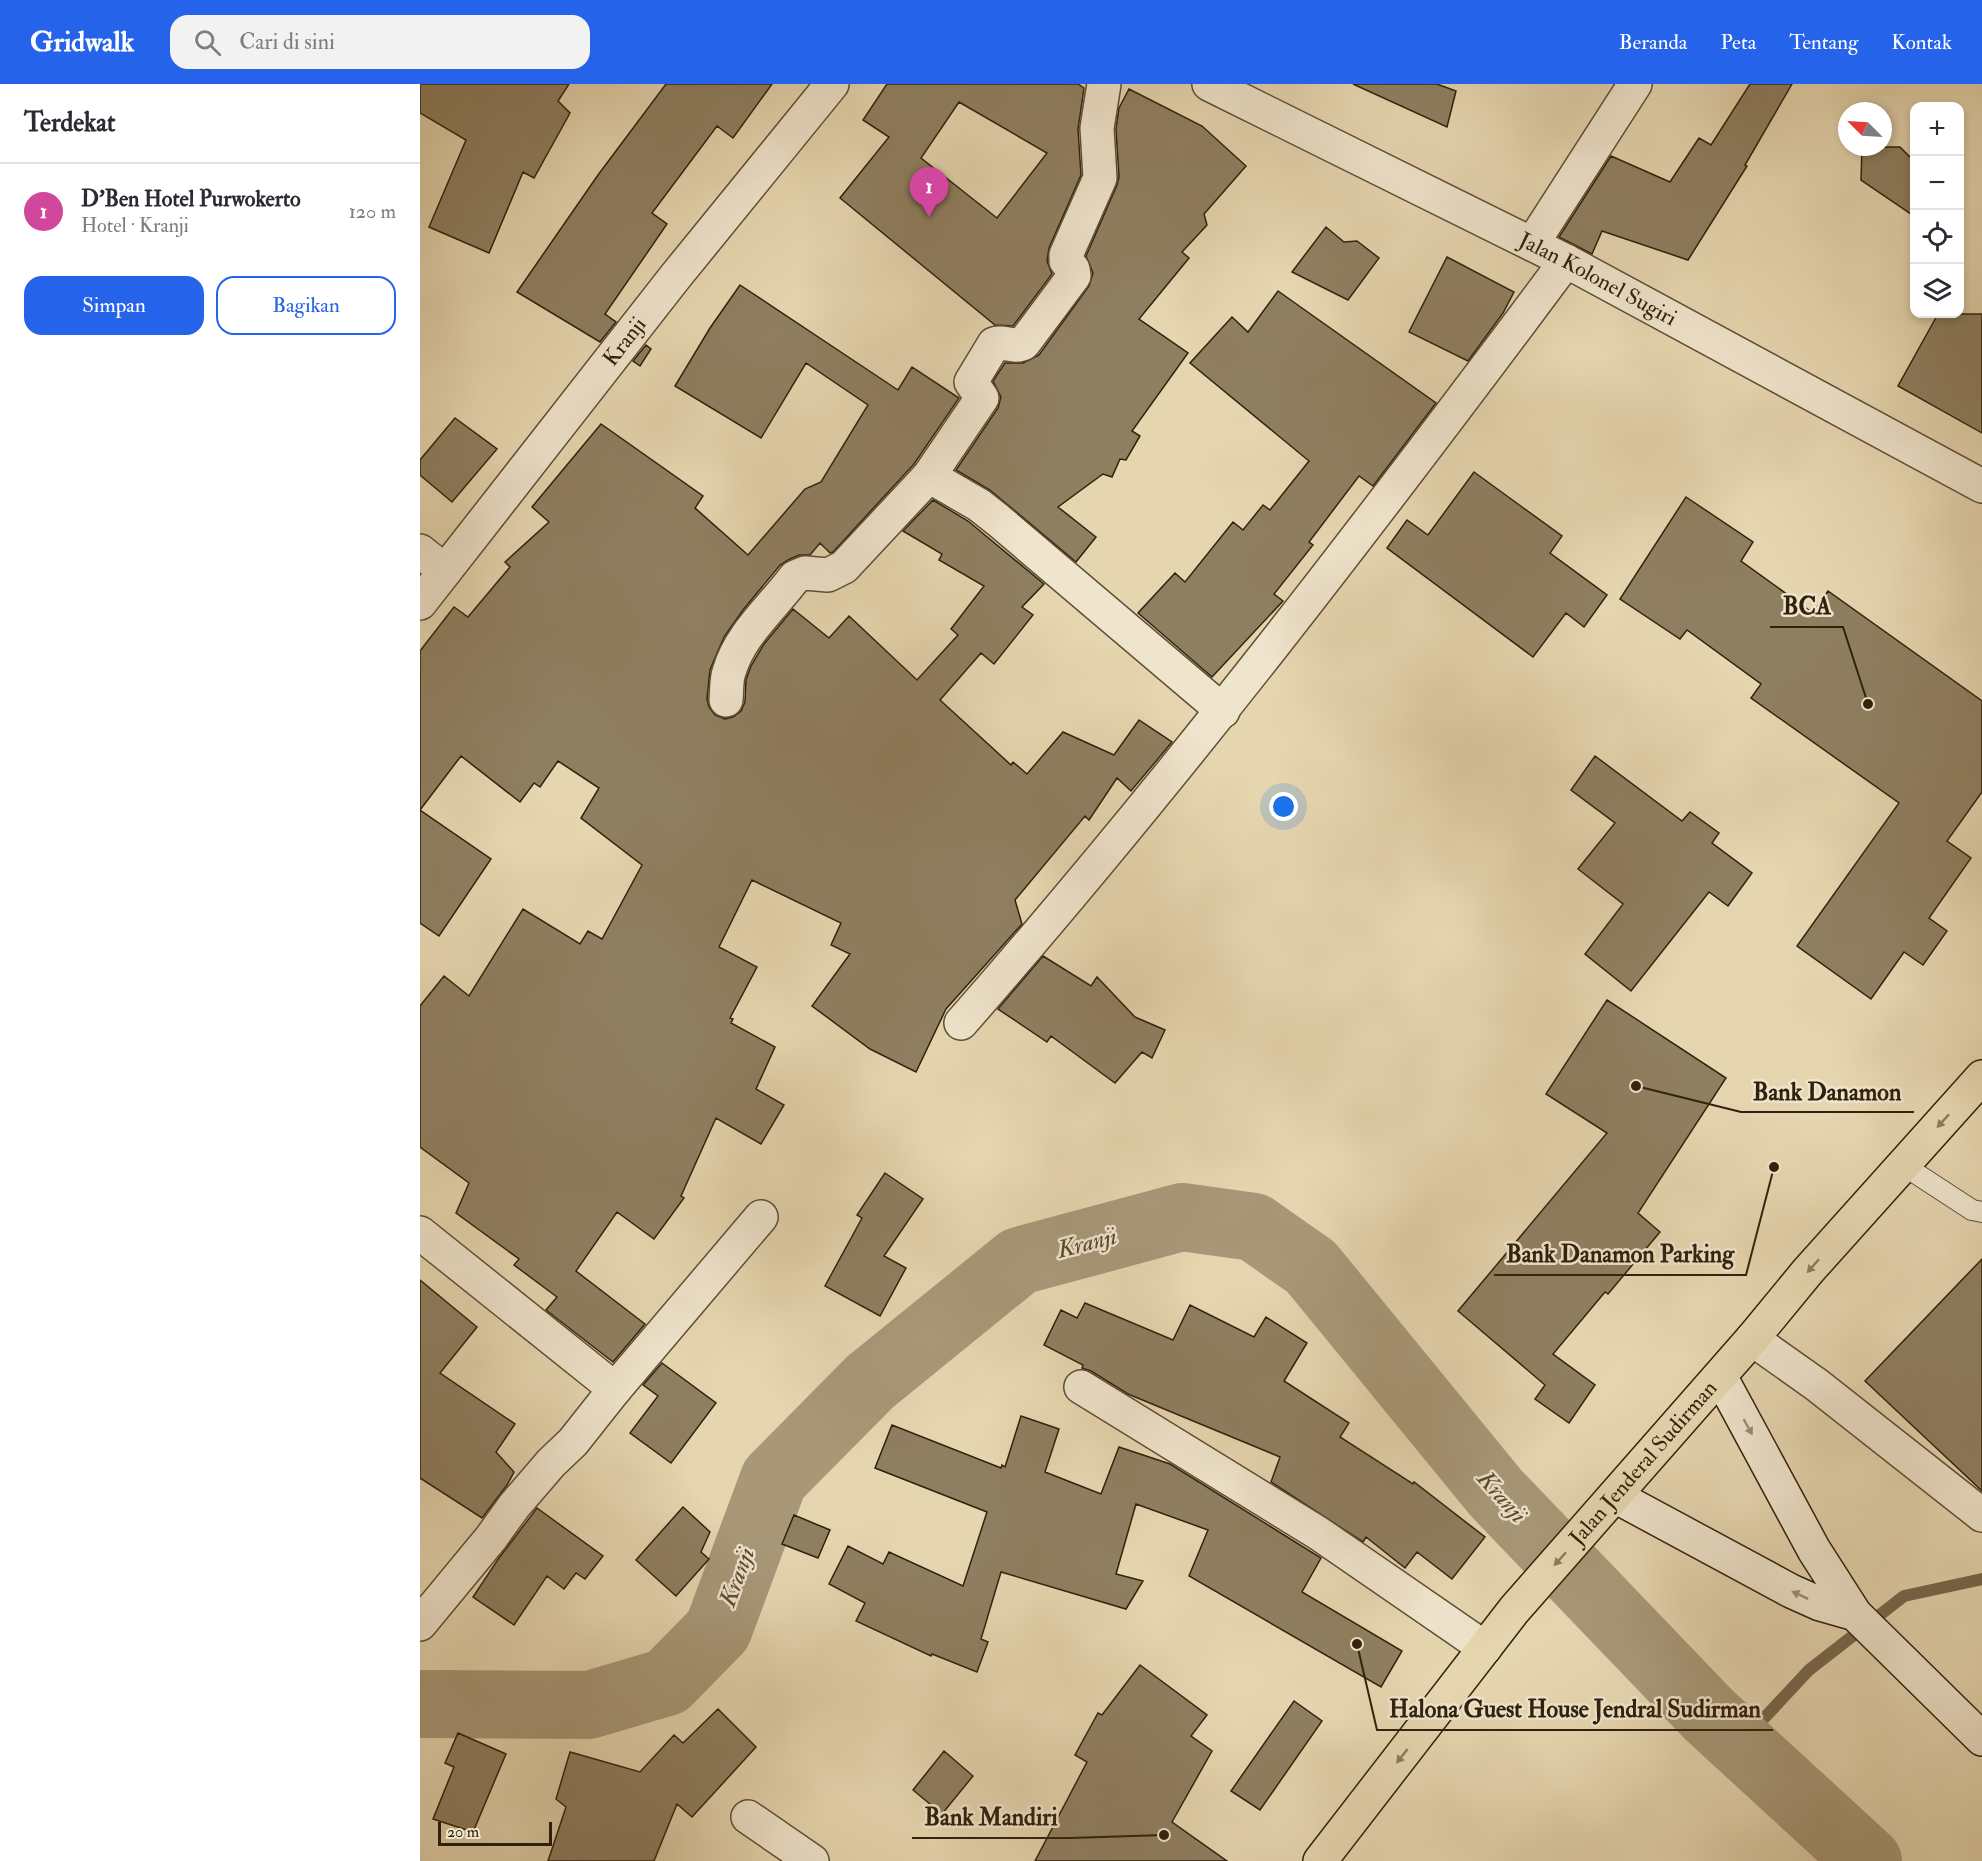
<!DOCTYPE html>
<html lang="id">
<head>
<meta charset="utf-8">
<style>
	body { margin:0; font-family:"IM FELL Double Pica",serif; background:#f2f2f3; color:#2b2b33 }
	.controls { position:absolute; right:18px; top:18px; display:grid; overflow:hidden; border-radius:12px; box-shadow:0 3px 9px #0003 }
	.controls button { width:54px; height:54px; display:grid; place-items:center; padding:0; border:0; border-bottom:2px solid #e1e1e2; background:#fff; color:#2b2b33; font:30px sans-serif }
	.compass { position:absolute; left:1418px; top:18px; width:54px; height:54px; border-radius:50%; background:#fff; box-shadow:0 3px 9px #0003; rotate:294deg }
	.scale { position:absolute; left:18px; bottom:15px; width:114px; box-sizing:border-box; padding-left:6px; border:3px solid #30210c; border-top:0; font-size:16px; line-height:21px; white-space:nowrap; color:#30210c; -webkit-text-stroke:4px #efe4cc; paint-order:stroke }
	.you { position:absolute; left:864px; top:723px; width:21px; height:21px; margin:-15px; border:4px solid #fff; border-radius:50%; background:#1a73e8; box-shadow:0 0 0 9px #1a73e833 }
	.badge { display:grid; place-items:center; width:39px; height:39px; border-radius:50%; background:#2563eb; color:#fff; font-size:20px; font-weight:700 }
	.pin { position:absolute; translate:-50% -50px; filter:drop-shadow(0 2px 3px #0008) }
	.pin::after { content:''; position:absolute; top:32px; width:21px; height:18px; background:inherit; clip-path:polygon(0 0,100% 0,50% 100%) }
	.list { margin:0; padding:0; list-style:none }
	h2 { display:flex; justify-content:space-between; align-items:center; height:78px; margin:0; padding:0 24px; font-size:26px }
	h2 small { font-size:20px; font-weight:400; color:#7c7c81 }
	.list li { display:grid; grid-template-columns:39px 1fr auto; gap:18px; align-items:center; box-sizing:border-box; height:96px; padding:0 24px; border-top:2px solid #e1e1e2 }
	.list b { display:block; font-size:22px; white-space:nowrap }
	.list p { margin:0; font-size:20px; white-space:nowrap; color:#7c7c81 }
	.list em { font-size:20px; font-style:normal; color:#7c7c81 }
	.actions { display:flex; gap:12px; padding:18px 24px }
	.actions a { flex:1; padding:14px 0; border:2px solid #2563eb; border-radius:18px; text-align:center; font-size:21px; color:#2563eb }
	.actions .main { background:#2563eb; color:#fff }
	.icon { flex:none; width:33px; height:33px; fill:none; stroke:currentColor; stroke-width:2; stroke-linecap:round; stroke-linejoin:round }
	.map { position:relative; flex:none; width:1562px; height:1777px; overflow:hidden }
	header { display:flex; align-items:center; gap:36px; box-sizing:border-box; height:84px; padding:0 30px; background:#2563eb; color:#fff }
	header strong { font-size:28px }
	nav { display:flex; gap:33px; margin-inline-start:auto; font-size:21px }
	.search { width:420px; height:54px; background:#f2f2f3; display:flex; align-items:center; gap:15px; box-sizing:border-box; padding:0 21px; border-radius:18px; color:#7c7c81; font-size:22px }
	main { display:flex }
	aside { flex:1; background:#fff }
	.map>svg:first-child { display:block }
</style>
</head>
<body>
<header>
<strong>Gridwalk</strong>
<div class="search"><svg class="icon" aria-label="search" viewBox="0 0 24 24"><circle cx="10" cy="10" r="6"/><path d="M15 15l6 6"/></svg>Cari di sini</div>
<nav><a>Beranda</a><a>Peta</a><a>Tentang</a><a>Kontak</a></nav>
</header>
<main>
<aside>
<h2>Terdekat<small></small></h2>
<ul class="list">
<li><span class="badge" style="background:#d1479c">1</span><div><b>D'Ben Hotel Purwokerto</b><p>Hotel · Kranji</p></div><em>120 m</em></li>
</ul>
<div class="actions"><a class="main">Simpan</a><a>Bagikan</a></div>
</aside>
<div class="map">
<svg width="1562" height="1777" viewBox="0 0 1562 1777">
	<rect width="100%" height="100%" fill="#e6d6b0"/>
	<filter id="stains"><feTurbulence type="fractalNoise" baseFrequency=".00333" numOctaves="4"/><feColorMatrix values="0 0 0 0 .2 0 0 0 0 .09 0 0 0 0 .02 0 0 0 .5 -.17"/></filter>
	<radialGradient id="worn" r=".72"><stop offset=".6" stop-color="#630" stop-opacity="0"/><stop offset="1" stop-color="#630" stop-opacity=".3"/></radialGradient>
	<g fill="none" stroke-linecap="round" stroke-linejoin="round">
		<!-- stream -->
		<path stroke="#78684d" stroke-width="12" d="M1320,1660L1389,1586L1484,1512L1562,1495"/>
		<!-- river -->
		<path stroke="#a89878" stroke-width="68" d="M0,1620L169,1621L247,1598L298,1546L354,1395L450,1298L599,1177L762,1133L834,1143L891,1183L1076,1409L1289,1631L1448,1777"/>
	</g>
	<!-- building -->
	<path fill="#8f7f61" stroke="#30210c" stroke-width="1.5" fill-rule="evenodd" d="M0,0H149L138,17L150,29L114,94L103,88L69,169L9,143L46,56L0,29Z
		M246,0H352L313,54L297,42L232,129L247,140L185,230L196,238L180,258L97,208L178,91Z
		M467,0H658L664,4L658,45L661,91L629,164L627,177L632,190L593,242L575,241L420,114L469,53L443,36ZM539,18L627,69L577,134L501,74Z
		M933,0H1017L1036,7L1027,43Z
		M1330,0H1372L1325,81L1327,82L1268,176L1182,147L1172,170L1139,153L1191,72L1250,98L1279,54L1291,61Z
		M709,5L782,42L826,82L784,130L787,141L762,168L769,174L719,235L768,269L712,347L720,352L706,376L700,375L692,393L683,390L638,423L676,453L656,478L570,406L536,386L578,324L581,313L573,297L585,279H603L619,271L669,202L673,189L666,172L697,101L699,93L696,45L699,24Z
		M1442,63H1480L1494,77V132L1441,96Z
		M906,143L924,158L937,157L959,174L928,216L872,188Z
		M1027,173L1094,208L1083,229L1048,277L989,248Z
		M320,201L478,306L492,283L539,314L494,380L413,468L410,469L400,459L390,471H379L368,476L360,481L323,526L304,553L290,586L287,615L289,623L295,631L305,635L313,633L321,627L325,618L326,596L331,582L344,560L373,525L409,554L429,532L497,596L538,551L531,545L564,502L519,476L522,470L483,447L513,416L548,437L624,500L602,523L613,531L574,580L561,569L520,616L591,681L593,678L607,690L643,648L694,671L719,636L752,658L711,707L697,694L669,736L665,732L595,816L602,840L526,925L496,988L450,965L392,922L430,870L411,861L421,839L332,796L299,863L337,883L310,934L313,935L311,939L355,963L336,1005L364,1021L341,1060L296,1034L261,1112L264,1114L234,1155L197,1128L156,1187L225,1240L193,1278L126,1226L137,1213L94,1181L99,1175L36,1129L49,1099L0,1063V922L24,892L49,912L103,825L160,860L168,847L182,855L222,781L161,734L179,704L138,677L120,703L114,699L100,718L41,672L0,726L71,775L19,852L0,839V567L34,523L48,533L90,483L85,478L129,438L112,423L181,340L283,412L275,424L328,471L385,405L401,398L448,321L386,279L341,354L255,302L290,244Z
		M858,207L1016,319L953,402L939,392L889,458L893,461L854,510L863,517L792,593L718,529L755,489L765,498L813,438L823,446L843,421L850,426L889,377L770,279L812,233L828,248Z
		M1518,230H1562V349L1478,302Z
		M226,261L231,265L220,282L213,277Z
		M35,334L77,365L32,418L0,391V376Z
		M1054,388L1142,452L1130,469L1187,511L1164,543L1146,529L1113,573L967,464L987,436L1008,451Z
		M1266,413L1333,458L1321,477L1393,529L1408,507L1562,617V708L1527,757L1551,774L1509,834L1527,847L1503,881L1484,868L1451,915L1377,862L1479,719L1331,614L1341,600L1267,546L1260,555L1200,515Z
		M1175,672L1262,737L1270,728L1299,749L1292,759L1332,789L1308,822L1289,808L1211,907L1165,870L1203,820L1158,785L1195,739L1151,706Z
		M623,872L671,902L677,893L715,933L745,946L732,974L722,968L695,999L631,952L627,958L578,925Z
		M1187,916L1306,994L1218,1129L1240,1148L1188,1210L1185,1208L1133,1270L1175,1301L1149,1339L1115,1315L1125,1301L1038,1227L1187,1049L1126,1010Z
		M465,1089L503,1115L464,1172L486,1184L460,1232L405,1202L442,1134L437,1131Z
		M1562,1175V1407L1445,1297Z
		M0,1196L57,1243L20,1289L95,1340L76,1368L94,1388L87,1401L62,1434L0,1394Z
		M665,1219L753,1256L770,1221L834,1253L846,1233L887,1259L864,1297L929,1339L920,1353L993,1400L994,1398L1065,1453L1032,1495L997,1468L985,1484L946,1453L943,1458L851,1398L860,1373L708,1310L671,1287L662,1284L663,1281L624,1261L641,1226L657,1234Z
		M242,1279L296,1319L251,1379L210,1349L238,1312L223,1301Z
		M601,1332L639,1345L625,1388L681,1410L699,1363L750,1380L901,1474L882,1508L982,1567L961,1603L769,1492L788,1446L716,1420L696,1490L723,1497L706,1525L581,1488L561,1555L568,1558L557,1588L512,1570L511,1572L436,1537L445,1519L409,1500L428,1462L463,1480L469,1468L543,1502L567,1428L455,1384L472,1341L581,1384L582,1381L585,1383Z
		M263,1423L290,1448L281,1468L289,1475L256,1512L216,1476Z
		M117,1424L183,1472L165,1495L156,1489L144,1505L127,1492L94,1541L53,1513L79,1474Z
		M374,1431L410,1446L398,1474L362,1460Z
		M720,1581L787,1631L771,1652L792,1667L752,1738L807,1777H615L667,1678L655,1671L678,1629L682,1631Z
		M874,1617L902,1637L840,1726L811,1707Z
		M298,1625L336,1663L272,1733L257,1720L234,1777H128L146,1723L136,1715L150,1668L220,1688L254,1651L263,1659Z
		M38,1649L86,1670L53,1748L13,1735L34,1683L25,1679Z
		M524,1667L553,1692L522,1730L493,1706Z"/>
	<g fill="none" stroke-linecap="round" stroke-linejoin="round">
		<!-- service casing -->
		<g stroke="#5e4e35" stroke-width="22">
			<path id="service" d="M1483,1081L1552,1126L1562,1128"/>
		</g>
		<!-- minor casing -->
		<g stroke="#5e4e35" stroke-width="36">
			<g id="minor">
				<path d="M1112,160L1215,0"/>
				<path d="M509,392L562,314L551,298L574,260C584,256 594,265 604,259L654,192L653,185L646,177V171L680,94L677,44L684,0"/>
				<path d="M0,467L25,487"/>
				<path id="s1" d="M0,519L255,193L412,0"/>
				<path d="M306,616C307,607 306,596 309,588C320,550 352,524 375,493L385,489L408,491L424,483L509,392L559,421L578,436L803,627"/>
				<path d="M541,939C755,695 952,437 1146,177"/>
				<path d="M0,1149L195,1305L153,1358L131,1379L94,1422L71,1454L0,1540"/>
				<path d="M1332,1255L1397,1301L1562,1431"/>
				<path d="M661,1303L898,1449L1065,1564"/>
				<path d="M195,1305L341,1133"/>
				<path d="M328,1733L392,1777"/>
			</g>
		</g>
		<!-- tertiary casing -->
		<g stroke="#5e4e35" stroke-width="36">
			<g id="tertiary">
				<path id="s2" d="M789,0L1146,177L1562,402"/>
			</g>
		</g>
		<!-- secondary casing -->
		<g stroke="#30210c" stroke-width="36">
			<path id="secondary" d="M1300,1292L1394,1466L1435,1530L1562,1655
				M1195,1412L1371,1507L1400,1520L1435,1530"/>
		</g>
		<!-- primary casing -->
		<g stroke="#30210c" stroke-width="36">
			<g id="primary">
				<path id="s3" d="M900,1777L1094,1526L1332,1255L1388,1187L1562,993"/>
			</g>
		</g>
		<!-- service -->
		<use href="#service" stroke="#efe4cc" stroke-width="20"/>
		<!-- minor -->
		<use href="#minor" stroke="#efe4cc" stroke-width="33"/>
		<!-- tertiary -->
		<use href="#tertiary" stroke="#efe4cc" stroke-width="33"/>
		<!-- secondary -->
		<use href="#secondary" stroke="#efe4cc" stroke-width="33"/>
		<!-- primary -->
		<use href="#primary" stroke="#e6d6b0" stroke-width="33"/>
	</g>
	<!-- one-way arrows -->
	<defs><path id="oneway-solid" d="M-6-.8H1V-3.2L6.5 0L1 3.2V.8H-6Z" transform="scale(1.5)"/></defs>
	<g fill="#8b7c5e">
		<use href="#oneway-solid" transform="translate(1523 1037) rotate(132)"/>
		<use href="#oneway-solid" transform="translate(1393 1182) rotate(131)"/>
		<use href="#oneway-solid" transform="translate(1140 1475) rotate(132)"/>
		<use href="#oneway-solid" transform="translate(982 1672) rotate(128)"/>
	</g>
	<g fill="#998c76">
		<use href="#oneway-solid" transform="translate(1328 1343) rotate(61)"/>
		<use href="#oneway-solid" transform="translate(1380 1511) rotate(-155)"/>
	</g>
	<g text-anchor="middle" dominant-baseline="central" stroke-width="5" stroke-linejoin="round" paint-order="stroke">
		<!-- street labels -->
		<g font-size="22" fill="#30210c" stroke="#efe4cc">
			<text stroke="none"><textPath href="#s2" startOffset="435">Jalan Kolonel Sugiri</textPath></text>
			<text stroke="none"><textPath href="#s1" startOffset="332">Kranji</textPath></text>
			<text stroke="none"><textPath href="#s3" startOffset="513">Jalan Jenderal Sudirman</textPath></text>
		</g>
		<!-- water labels -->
		<g font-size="24" font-style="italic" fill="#5a4b32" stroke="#efe4cc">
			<text transform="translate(667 1159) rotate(-15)">Kranji</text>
			<text transform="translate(1082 1413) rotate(48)">Kranji</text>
			<text transform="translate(317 1493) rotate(-70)">Kranji</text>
		</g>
	</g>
	<!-- callouts -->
	<path fill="none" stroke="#30210c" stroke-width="2" d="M1448 620L1423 543H1350M1216 1002L1321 1028H1494M1354 1083L1326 1191H1074M937 1560L957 1646H1353M744 1751L650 1754H492"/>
	<g fill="#30210c" stroke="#efe4cc" stroke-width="2">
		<circle cx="1448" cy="620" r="6"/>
		<circle cx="1216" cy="1002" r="6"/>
		<circle cx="1354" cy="1083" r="6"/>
		<circle cx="937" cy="1560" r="6"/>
		<circle cx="744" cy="1751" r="6"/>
	</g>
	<g font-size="24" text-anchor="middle" font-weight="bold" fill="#30210c" stroke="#efe4cc" stroke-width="5" stroke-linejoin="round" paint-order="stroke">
		<text x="1387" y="530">BCA</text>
		<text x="1407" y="1016">Bank Danamon</text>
		<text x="1200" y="1178">Bank Danamon Parking</text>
		<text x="1155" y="1633">Halona Guest House Jendral Sudirman</text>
		<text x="571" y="1741">Bank Mandiri</text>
	</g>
	<rect width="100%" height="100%" filter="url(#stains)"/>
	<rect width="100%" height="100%" fill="url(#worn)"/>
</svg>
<div class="controls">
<button>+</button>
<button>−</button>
<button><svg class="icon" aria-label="locate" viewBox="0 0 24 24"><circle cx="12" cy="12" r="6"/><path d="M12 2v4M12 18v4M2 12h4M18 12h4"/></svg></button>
<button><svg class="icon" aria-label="layers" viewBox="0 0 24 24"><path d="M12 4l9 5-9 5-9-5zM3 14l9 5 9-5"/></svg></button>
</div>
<svg class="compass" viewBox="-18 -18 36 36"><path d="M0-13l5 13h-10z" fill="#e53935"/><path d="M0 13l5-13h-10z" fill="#7c7c81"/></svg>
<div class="scale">20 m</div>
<div class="you"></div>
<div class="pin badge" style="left:509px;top:133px;background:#d1479c">1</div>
</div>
</main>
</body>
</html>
